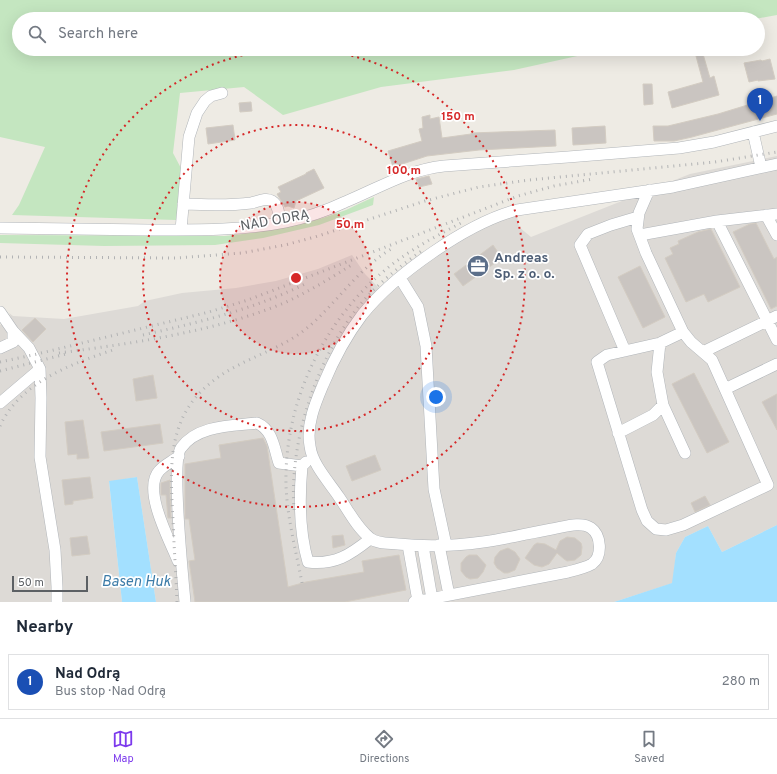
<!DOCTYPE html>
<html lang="en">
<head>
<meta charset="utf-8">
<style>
	body { margin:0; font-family:Overpass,sans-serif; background:#f2f2f3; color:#1f2937 }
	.scale { position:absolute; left:12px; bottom:10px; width:76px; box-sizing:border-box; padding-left:4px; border:2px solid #5c6064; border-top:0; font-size:11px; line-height:14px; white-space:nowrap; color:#5c6064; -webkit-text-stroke:3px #fff; paint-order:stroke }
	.you { position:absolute; left:436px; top:397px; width:14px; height:14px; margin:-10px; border:3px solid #fff; border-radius:50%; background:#1a73e8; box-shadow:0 0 0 6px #1a73e833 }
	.badge { display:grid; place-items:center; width:26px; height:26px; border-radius:50%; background:#7c3aed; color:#fff; font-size:13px; font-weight:700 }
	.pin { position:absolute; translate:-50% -33px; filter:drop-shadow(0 1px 2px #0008) }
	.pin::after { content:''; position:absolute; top:21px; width:14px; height:12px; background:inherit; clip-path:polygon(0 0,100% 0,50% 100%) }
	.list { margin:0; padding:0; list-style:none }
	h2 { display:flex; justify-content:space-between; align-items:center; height:52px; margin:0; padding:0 16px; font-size:17px }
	h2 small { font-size:13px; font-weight:400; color:#747a83 }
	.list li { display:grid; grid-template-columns:26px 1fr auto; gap:12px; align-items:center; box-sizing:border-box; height:56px; margin:0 8px 8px; padding:0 8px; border:1px solid #e0e1e3; border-radius:0px }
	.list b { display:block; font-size:15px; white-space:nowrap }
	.list p { margin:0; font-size:13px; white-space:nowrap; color:#747a83 }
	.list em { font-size:13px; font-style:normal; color:#747a83 }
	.icon { flex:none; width:22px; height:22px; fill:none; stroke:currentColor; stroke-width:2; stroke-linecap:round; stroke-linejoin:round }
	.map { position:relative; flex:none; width:777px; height:602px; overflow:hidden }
	.search { position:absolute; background:#fff; box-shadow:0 4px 16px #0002; left:12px; right:12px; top:12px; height:44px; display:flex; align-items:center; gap:10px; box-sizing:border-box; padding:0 14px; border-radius:22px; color:#747a83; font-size:15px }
	.sheet { height:116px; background:#fff }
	nav { display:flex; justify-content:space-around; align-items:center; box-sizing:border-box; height:56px; border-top:1px solid #e0e1e3; background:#fff; font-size:11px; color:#747a83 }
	nav a { display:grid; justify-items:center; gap:2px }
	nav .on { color:#7c3aed }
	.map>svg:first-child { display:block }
</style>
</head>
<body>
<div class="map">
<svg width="777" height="602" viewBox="0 0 777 602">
	<rect width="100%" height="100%" fill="#eeebe4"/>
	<!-- industrial -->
	<path fill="#dddad6" d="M777,156V525L722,552L708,526L685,537L676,553L673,583L614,602H156L137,477L109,482L122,602H0V325L12,320L9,313L13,316L64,319L138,306L145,301L182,293L236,288L276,281L318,269L352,255L365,274L380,289L432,247L460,229L504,208L515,205L519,227L531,237L690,174Z"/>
	<!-- green -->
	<path fill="#c4e6c0" d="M0,0H777V15L755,19H19V49H609L514,70L381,87L283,115L244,87L180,93L173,153L183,172L176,220L12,215L19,205L45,147L0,137Z
		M374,197L373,205L319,225L263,238L215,245L104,246L0,243V235L225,236C266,232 307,225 346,210C355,206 364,201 374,197Z"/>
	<!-- water -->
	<path fill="#a3e0ff" d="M137,477L156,602H122L109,481Z
		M777,525V602H614L672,583L676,553L685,537L708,526L722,552Z"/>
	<!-- building -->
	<path fill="#cac5c1" stroke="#d3ccc2" d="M703,54L710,78L714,76L719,95L672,108L668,92L703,82L696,56Z
		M770,59L775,79L758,81V80L749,82L744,63L761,60L762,61Z
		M643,84H652L653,104L644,105Z
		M777,96V114L692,137L674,141H654L653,126H668L718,114Z
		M251,102L252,111L240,112L239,103Z
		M430,115V119L439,117L442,138L471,134V133L555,130L556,146L479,150L427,156L393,167L388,151L422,141L419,129L423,128L422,117Z
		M233,125L235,140L208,144L206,128Z
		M605,126L606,143L573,145L572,128Z
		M314,169L324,188L296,201L294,208L288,206L285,207L277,194L281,192L278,187L306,174V173Z
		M429,176L432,184L419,187L416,179Z
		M756,223L774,259L777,257V306L771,309L733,232L750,224Z
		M711,229L740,287L708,302L704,294L686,302L665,258L673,254L670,248L679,244L678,241L698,232Z
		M493,245L502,258L463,286L454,274Z
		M640,266L665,317L643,328L618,277Z
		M35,318L46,329L33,342L22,330Z
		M694,373L729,442L707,453L672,384Z
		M153,375L157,398L136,401L133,379Z
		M777,394V430L762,402Z
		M83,420L89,458L77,459V454L68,455L65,422Z
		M160,424L163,443L104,451L101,432Z
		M263,438L267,446L288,587L306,582L364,572L362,561L399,555L406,590L345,602H195L189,561L195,560L189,519H185V464L221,458L219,445Z
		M375,455L381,470L352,481L346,466Z
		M90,477L93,498L73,501V504L65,505L62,480Z
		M170,480V496L171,518H168L166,495H161V483Z
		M705,496L710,505L695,512L691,503Z
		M343,535L345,545L333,548L332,536Z
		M87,536L90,554L72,556L70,538Z
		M567,537L575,538L581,543L582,547L581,555L575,560L567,561L564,559L557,553L549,564L542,567L534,565L525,558L534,545L537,543L545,544L556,550L560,541Z
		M508,548L515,552L520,559L515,570L508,573H504L497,568L494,563L495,557L500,551Z
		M469,555H477L486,565L483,572L478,578L470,579L466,577L461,571V563L466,557Z"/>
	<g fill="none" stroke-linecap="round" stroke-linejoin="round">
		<!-- minor casing -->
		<g stroke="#b1b5b9" stroke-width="12">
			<path id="minor" d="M753,132L761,167
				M649,190L639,213L637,229L646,253L683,332L691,342L712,360L768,485L683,525L666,530L656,529L647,521L642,510L597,362L607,355L660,343L683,332
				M183,204C206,205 228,206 251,203C257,202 266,197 272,201C279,205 279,215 280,223
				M766,215L777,235
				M717,221L777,340
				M0,228C50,229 99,229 149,230C194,230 240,231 285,222C305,218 326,211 345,202C379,188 407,170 444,166L568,157L679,148L714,142L777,126
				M181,230L189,137L197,113L205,101L211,96L222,93
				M640,235L717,221L777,214
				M400,278L418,307L426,346L434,489L446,545
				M0,312L13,331V342L0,348
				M13,331L29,348L40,369L41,398L40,457L55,550L57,587V602
				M660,343L657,372L663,405L685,453
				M625,351L580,245L588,234L611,225L638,217
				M703,352L777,316
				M725,389L777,364
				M0,403L40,369
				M618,433L653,415L663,405
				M306,462L302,466C299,498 299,531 308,562C335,565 350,555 370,539
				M408,545L418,601
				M439,545L449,595
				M423,546L432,599
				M178,561C170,541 142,490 159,471C164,465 173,461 179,456
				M185,602C183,579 171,461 181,448C197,425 232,426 257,423C273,430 274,448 279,463L302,466
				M414,602L568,572C576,570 585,568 592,564C603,556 601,535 591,528C581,521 564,527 552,529C529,533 506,539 483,542C455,546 427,547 398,544C389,543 377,544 370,538C357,528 348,510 339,497C329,482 312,464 310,446C306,425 315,404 323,385C333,361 346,336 362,315C394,275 467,223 517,210L673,187L777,164"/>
		</g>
		<!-- minor -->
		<use href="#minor" stroke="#fff" stroke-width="11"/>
		<!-- rail -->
		<path stroke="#b2b3b4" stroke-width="3" stroke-dasharray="1 5" stroke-linecap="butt" d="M0,257L177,258L242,253L285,245L315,237L425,201L479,187L529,180L715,162L777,152
			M143,335C200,322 255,309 307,283
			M59,353C135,343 213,332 284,303C308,292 331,278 353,264
			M0,362L33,355L209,312L248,300L518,196L554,186L593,179
			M0,371L66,354
			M0,426C20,382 73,363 116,349
			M294,510C289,442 316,360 359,306C377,284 400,266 423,250
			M302,583C296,551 287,517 286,485C284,401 325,317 390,266C413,248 438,235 463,222
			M177,602C176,575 174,548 173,520C170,465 166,414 217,378C243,359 276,351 302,332C335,307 356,269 393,248"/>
	</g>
	<!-- distance rings -->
	<circle cx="296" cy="278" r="76" fill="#d62828" fill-opacity=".12"/>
	<g fill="none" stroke="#d62828" stroke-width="2" stroke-dasharray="2 4">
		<circle cx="296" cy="278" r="76"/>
		<circle cx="296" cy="278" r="153"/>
		<path d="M298 49A229 229 0 1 1 294 49"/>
	</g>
	<!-- icons -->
	<defs>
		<g id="office-disc" transform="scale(1.15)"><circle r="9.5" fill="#5c6f8a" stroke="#fff"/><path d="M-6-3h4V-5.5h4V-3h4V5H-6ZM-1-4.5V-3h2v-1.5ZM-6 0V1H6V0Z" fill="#fff"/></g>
	</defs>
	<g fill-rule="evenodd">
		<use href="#office-disc" x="478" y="266"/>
	</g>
	<g text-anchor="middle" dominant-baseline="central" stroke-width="3.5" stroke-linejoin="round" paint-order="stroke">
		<!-- street labels -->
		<g font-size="14" fill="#5c6064" stroke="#fff">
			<text transform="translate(275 221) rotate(-10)">NAD ODRĄ</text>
		</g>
		<!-- service labels -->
		<g font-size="14" font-weight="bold" fill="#4e5e75" stroke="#fff" text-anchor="start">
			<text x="494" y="258">Andreas<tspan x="494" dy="16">Sp. z o. o.</tspan></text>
		</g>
		<!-- water labels -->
		<g font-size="15" font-style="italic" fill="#3d7ca8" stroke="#fff">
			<text x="136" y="582">Basen Huk</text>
		</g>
	</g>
	<circle cx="296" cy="278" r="6" fill="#d62828" stroke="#fff" stroke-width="2"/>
	<g font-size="12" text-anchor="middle" font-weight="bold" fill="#d62828" stroke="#fff" stroke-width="3.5" stroke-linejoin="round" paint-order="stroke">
		<text x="458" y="120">150 m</text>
		<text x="404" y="174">100 m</text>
		<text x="350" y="228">50 m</text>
	</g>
</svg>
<div class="scale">50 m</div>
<div class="you"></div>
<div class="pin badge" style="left:760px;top:121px;background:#1a4fb4">1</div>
<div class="search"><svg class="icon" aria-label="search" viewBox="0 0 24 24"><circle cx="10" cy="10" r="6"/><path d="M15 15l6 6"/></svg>Search here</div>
</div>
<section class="sheet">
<h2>Nearby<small></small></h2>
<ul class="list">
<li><span class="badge" style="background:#1a4fb4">1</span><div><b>Nad Odrą</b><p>Bus stop · Nad Odrą</p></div><em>280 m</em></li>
</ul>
</section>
<nav>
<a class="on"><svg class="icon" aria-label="map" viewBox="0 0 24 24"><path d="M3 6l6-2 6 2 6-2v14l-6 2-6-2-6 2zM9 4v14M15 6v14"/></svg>Map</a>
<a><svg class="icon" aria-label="directions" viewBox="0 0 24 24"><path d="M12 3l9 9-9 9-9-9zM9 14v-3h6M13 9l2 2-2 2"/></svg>Directions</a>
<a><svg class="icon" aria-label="saved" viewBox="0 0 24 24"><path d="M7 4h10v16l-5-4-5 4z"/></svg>Saved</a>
</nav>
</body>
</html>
